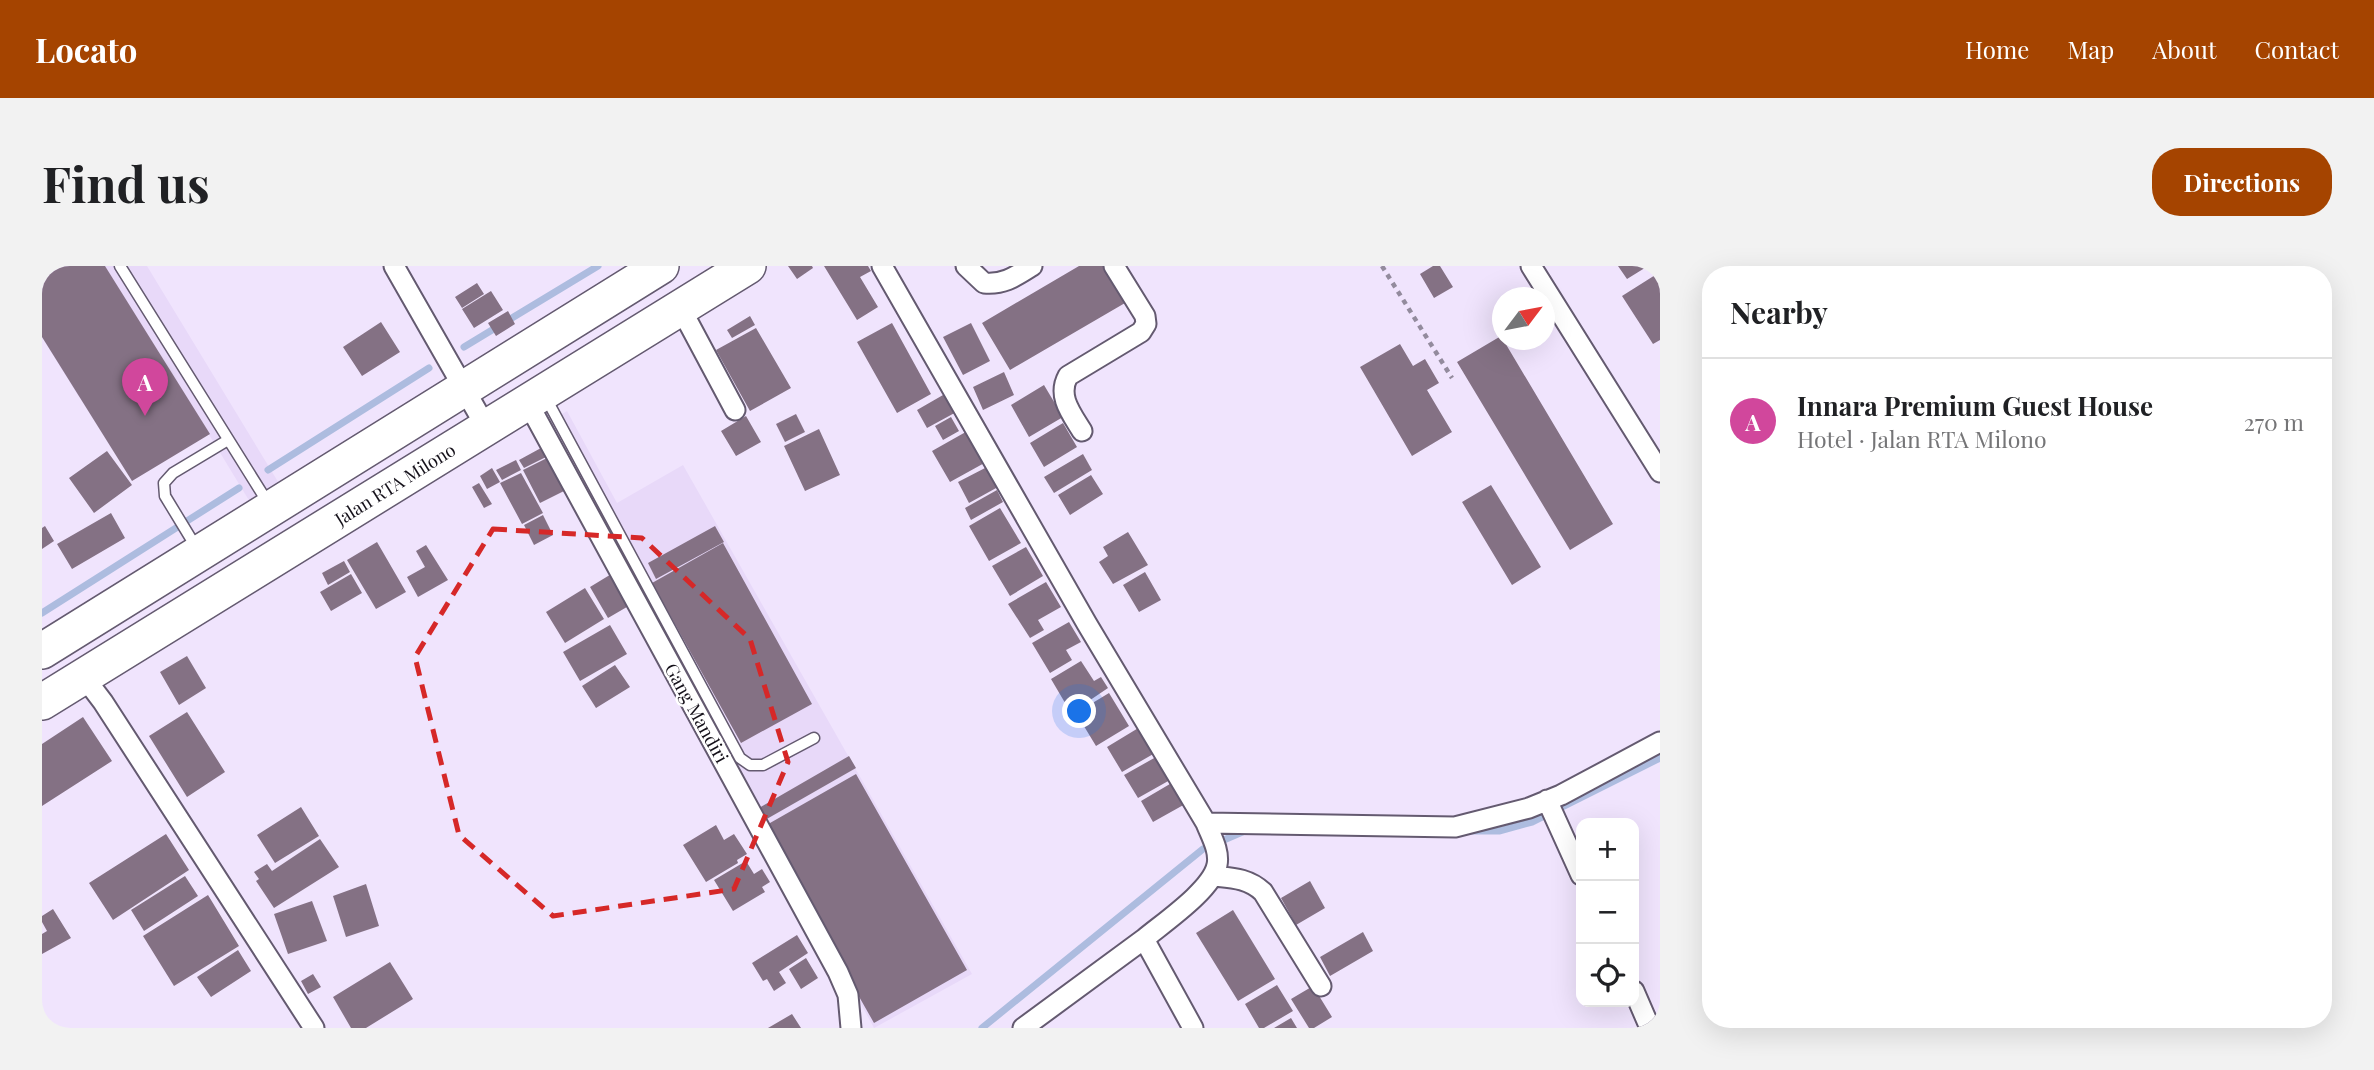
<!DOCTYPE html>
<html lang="en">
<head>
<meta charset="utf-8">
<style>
	body { margin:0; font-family:"Playfair Display",serif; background:#f2f2f2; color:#202124 }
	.controls { position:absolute; right:21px; bottom:21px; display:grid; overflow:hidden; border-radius:14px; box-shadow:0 7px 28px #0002 }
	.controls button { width:63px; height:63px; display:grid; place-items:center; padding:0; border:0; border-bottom:2px solid #e0e0e0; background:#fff; color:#202124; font:35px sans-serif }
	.compass { position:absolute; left:1450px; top:21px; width:63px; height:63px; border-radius:50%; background:#fff; box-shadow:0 7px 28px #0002; rotate:58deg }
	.you { position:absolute; left:1038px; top:446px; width:24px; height:24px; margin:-18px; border:5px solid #fff; border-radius:50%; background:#1a73e8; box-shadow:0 0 0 10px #1a73e833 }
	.badge { display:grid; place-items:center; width:46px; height:46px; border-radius:50%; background:#a54400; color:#fff; font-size:23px; font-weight:700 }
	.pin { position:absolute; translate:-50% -58px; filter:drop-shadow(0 2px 4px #0008) }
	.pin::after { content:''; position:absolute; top:37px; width:24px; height:21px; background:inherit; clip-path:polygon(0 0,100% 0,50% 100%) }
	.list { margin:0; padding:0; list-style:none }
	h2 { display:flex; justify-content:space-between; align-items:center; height:91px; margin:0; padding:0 28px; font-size:30px }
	h2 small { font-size:23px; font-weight:400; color:#757577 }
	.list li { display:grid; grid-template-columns:46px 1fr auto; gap:21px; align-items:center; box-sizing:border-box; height:126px; padding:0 28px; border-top:2px solid #e0e0e0 }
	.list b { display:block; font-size:26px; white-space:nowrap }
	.list p { margin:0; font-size:23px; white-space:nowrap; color:#757577 }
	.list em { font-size:23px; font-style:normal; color:#757577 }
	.icon { flex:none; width:38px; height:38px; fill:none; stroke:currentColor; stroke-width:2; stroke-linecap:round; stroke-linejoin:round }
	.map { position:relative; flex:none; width:1618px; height:762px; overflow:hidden; border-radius:28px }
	header { display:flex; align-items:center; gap:42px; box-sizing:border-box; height:98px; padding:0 35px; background:#a54400; color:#fff }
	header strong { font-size:33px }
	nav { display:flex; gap:38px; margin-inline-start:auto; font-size:24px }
	.intro { display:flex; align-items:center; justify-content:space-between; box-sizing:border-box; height:168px; padding:0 42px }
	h1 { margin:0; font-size:49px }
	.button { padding:18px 32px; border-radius:28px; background:#a54400; color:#fff; font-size:24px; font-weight:700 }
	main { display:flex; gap:42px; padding:0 42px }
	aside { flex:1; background:#fff; border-radius:28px; box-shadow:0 7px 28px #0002 }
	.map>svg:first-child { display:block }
</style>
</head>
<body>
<header>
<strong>Locato</strong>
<nav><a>Home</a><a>Map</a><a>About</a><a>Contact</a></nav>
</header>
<div class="intro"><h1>Find us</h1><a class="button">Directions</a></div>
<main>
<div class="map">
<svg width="1618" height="762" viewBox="0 0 1618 762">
	<rect width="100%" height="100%" fill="#f0e4fd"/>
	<!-- built -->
	<path fill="#e8d9f9" d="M0,0H105L238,219L208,236L115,83L37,131L0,71Z
		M525,145L575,237L641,199L930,708L832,762L504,158Z"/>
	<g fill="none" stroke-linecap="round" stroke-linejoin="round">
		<!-- stream -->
		<path stroke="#adbcdf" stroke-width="7" d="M422,81L556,0
			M226,204L387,102
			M0,347L197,222
			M1429,565H1457L1490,556L1618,492
			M940,762L1161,583L1205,564"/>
	</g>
	<!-- building -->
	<path fill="#847184" d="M0,0H63L168,168L90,215L0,71Z
		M746,0H770L771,2L755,13Z
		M782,0H826L829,5L818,11L836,41L815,54Z
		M1037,0H1061L1083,37L968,104L940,57Z
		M1391,0H1398L1411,21L1392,32L1378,8Z
		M1576,0H1606L1585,13Z
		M1618,6V74L1611,78L1580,30Z
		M435,17L442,28L420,42L413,31Z
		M449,25L461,44L432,62L420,43Z
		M466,45L473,58L454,70L446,57Z
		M708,50L713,59L690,72L685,64Z
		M339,56L358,86L320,110L301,81Z
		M850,57L889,128L855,147L815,76Z
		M929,57L948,95L921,109L901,71Z
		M714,62L749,122L708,145L674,84Z
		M1459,70L1571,258L1528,284L1415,96Z
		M1358,78L1371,100L1383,93L1397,117L1385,124L1410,166L1370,190L1318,101Z
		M962,106L972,129L941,144L931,121Z
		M1002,119L1021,151L987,171L969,139Z
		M908,125L918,144L885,162L875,144Z
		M754,148L763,166L743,176L734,158Z
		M704,150L719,176L694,190L679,165Z
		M909,151L917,165L901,174L893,160Z
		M1021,157L1035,181L1002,201L988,177Z
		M777,163L798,209L763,225L742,180Z
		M929,163L946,195L908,216L890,185Z
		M499,182L504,191L482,202L477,194Z
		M65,185L90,219L52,247L27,212Z
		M1041,188L1050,204L1012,227L1002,211Z
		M505,192L522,225L498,237L481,204Z
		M474,194L479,204L460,214L454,204Z
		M945,201L956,221L927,237L916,216Z
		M450,202L458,216L445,223L438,210Z
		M479,207L501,247L480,258L458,217Z
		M1049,209L1061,228L1028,249L1016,229Z
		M437,217L450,238L442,242L430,221Z
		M1449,219L1499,301L1470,319L1420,236Z
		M955,224L961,236L929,254L923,242Z
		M958,242L979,277L947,295L927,260Z
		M69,247L83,272L30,303L15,278Z
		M501,249L511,269L492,279L482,259Z
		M3,260L12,275L0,283V262Z
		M673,260L682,276L614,313L606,297Z
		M1086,266L1106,299L1071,318L1057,296L1066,290L1061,281Z
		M335,276L364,326L334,343L305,294Z
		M681,277L770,438L699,477L610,317Z
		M384,279L406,314L376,331L365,311L383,301L374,285Z
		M984,281L1001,310L968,330L950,300Z
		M302,295L308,306L286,319L280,307Z
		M1103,306L1119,334L1097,346L1081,319Z
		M571,307L590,338L566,352L548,321Z
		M309,308L320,327L289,345L278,326Z
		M1004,316L1019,341L996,354L1002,364L988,372L966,338Z
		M543,322L562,353L523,377L504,346Z
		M1027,356L1039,376L1024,384L1030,394L1008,407L990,377Z
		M568,359L585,388L538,415L521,386Z
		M145,390L164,422L137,439L118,406Z
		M1039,395L1052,415L1059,411L1066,422L1029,447L1009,413Z
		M573,399L588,421L554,442L540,420Z
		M1067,427L1087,460L1054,480L1034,447Z
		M145,446L183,506L145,531L107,470Z
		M41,451L70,495L0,540V478Z
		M1098,461L1113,487L1080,506L1065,481Z
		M807,490L814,502L723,554L717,542Z
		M1114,491L1128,514L1096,532L1082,509Z
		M814,508L925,704L832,757L721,561Z
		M1133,515L1145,537L1111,556L1099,535Z
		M259,541L277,570L233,597L215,569Z
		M674,559L682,574L692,568L705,588L695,594L696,597L664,616L641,579Z
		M124,568L147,604L71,654L47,617Z
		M278,573L297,601L232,642L214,615L217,613L212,606L225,598L230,605Z
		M704,595L712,608L720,603L728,616L720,621L723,626L691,645L672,614Z
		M143,610L156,630L102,665L89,644Z
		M1268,615L1283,642L1254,659L1239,632Z
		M324,618L337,660L304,671L291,630Z
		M166,629L197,680L132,720L101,670Z
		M270,635L285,675L246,688L232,648Z
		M11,643L29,672L0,688V668L5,665L0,656V650Z
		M1191,644L1233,713L1196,735L1154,667Z
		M1321,666L1331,685L1288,710L1278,691Z
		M755,669L766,687L737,706L744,717L732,725L725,713L721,715L710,697Z
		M196,684L209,705L169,731L155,711Z
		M764,692L776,712L759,723L747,703Z
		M348,696L371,733L324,762H309L291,731Z
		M271,708L279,721L266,728L259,715Z
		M1235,719L1251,745L1222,762H1217L1203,738Z
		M1271,720L1290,751L1272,762H1267L1249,733Z
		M750,748L759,762H726Z
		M1249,752L1255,762H1232Z"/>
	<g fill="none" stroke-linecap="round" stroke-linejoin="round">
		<!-- lane casing -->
		<g stroke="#645a70" stroke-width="13">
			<path id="lane" d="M78,0L226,237
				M504,132L698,492L708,499H721L772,472
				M154,281L123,230L122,217L131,207L186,174"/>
		</g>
		<!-- street casing -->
		<g stroke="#645a70" stroke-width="23">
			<path id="street" d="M352,0L444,161
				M840,0L1045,358L1164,557C1169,570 1178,585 1175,599C1170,624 1121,657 1102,673L1151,762
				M924,0L942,17C962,19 974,10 990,0
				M1489,0L1618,206
				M638,41L693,144
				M486,137L796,706L806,729L809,762
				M1040,165C1029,147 1015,130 1026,110L1099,66L1104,58L1103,50L1072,0
				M42,411L61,436L272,762
				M1505,534L1539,609
				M1164,557L1413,561L1487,542L1519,529L1618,476
				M1171,610C1190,612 1206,612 1221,626L1279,720
				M1592,725L1608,762
				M981,762L1102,673"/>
		</g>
		<!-- highway casing -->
		<g stroke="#645a70" stroke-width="38">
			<path id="highway" d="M0,385L619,0
				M0,436L706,0"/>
		</g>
		<!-- path -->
		<path stroke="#938b9d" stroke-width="4.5" stroke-dasharray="5 5" stroke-linecap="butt" d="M1340,0L1410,112"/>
		<!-- lane -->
		<use href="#lane" stroke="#fff" stroke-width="10"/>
		<!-- street -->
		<use href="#street" stroke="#fff" stroke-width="19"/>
		<!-- highway -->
		<use href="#highway" stroke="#fff" stroke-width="35"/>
	</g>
	<!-- marked area -->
	<path fill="none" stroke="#d62828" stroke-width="5" stroke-dasharray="14 9" stroke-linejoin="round" d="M451,263L600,272L708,373L746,496L692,623L511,650L417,569L373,391Z"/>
	<g text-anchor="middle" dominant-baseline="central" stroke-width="5" stroke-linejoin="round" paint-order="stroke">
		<!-- street labels -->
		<g font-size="18" fill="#15111a" stroke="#fff">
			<text transform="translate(353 218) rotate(-32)">Jalan RTA Milono</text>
			<text transform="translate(655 447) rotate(61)">Gang Mandiri</text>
		</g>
	</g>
</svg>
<div class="controls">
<button>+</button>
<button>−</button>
<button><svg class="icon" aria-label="locate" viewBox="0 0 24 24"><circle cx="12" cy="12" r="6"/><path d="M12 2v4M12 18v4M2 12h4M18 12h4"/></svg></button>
</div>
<svg class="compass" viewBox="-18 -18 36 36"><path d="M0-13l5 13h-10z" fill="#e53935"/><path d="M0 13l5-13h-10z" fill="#757577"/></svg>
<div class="you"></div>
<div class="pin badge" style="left:103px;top:150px;background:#d1479c">A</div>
</div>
<aside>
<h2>Nearby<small></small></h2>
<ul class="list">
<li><span class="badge" style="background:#d1479c">A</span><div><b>Innara Premium Guest House</b><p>Hotel · Jalan RTA Milono</p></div><em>270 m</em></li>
</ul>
</aside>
</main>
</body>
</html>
